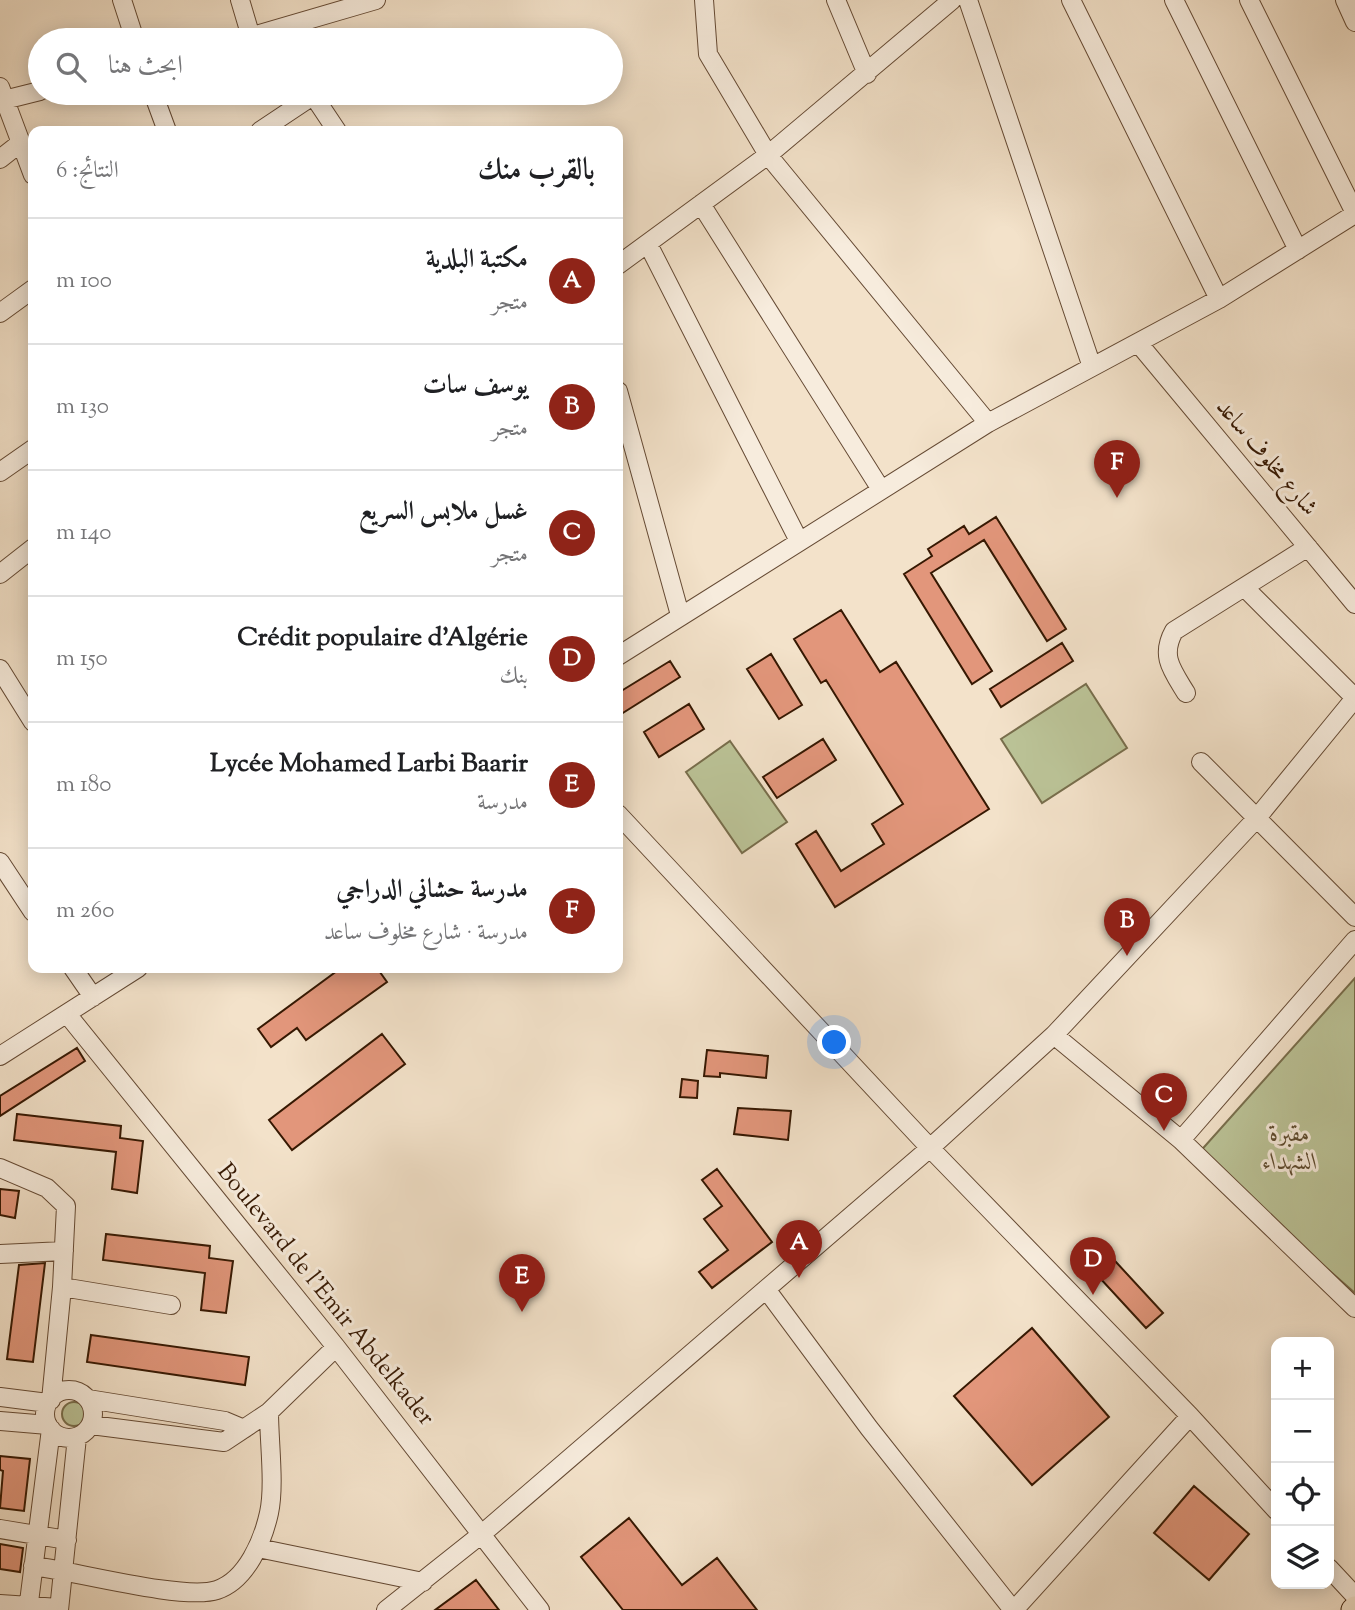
<!DOCTYPE html>
<html lang="ar">
<head>
<meta charset="utf-8">
<style>
	body { margin:0; font-family:"Sorts Mill Goudy",Amiri,serif; background:#f2f2f2; color:#202124; direction:rtl }
	.controls { position:absolute; right:21px; bottom:21px; display:grid; overflow:hidden; border-radius:14px; box-shadow:0 4px 18px #0003 }
	.controls button { width:63px; height:63px; display:grid; place-items:center; padding:0; border:0; border-bottom:2px solid #e0e0e0; background:#fff; color:#202124; font:35px sans-serif }
	.you { position:absolute; left:835px; top:1043px; width:24px; height:24px; margin:-18px; border:5px solid #fff; border-radius:50%; background:#1a73e8; box-shadow:0 0 0 10px #1a73e833 }
	.badge { display:grid; place-items:center; width:46px; height:46px; border-radius:50%; background:#8f2418; color:#fff; font-size:23px; font-weight:700 }
	.pin { position:absolute; translate:-50% -58px; filter:drop-shadow(0 2px 4px #0008) }
	.pin::after { content:''; position:absolute; top:37px; width:24px; height:21px; background:inherit; clip-path:polygon(0 0,100% 0,50% 100%) }
	.list { margin:0; padding:0; list-style:none }
	h2 { display:flex; justify-content:space-between; align-items:center; height:91px; margin:0; padding:0 28px; font-size:30px }
	h2 small { font-size:23px; font-weight:400; color:#757577 }
	.list li { display:grid; grid-template-columns:46px 1fr auto; gap:21px; align-items:center; box-sizing:border-box; height:126px; padding:0 28px; border-top:2px solid #e0e0e0 }
	.list b { display:block; font-size:26px; white-space:nowrap }
	.list p { margin:0; font-size:23px; white-space:nowrap; color:#757577 }
	.list em { font-size:23px; font-style:normal; color:#757577 }
	.icon { flex:none; width:38px; height:38px; fill:none; stroke:currentColor; stroke-width:2; stroke-linecap:round; stroke-linejoin:round }
	.map { position:relative; flex:none; width:1355px; height:1610px; overflow:hidden; direction:ltr }
	.search { position:absolute; background:#fff; box-shadow:0 4px 18px #0003; left:28px; top:28px; width:595px; height:77px; display:flex; align-items:center; gap:18px; box-sizing:border-box; padding:0 24px; border-radius:38px; color:#757577; font-size:26px }
	.panel { position:absolute; background:#fff; box-shadow:0 4px 18px #0003; left:28px; top:126px; width:595px; height:847px; border-radius:14px; direction:rtl }
	.map>svg:first-child { display:block }
</style>
</head>
<body>
<div class="map">
<svg width="1355" height="1610" viewBox="0 0 1355 1610">
	<rect width="100%" height="100%" fill="#f3e2ca"/>
	<filter id="stains"><feTurbulence type="fractalNoise" baseFrequency=".00286" numOctaves="4"/><feColorMatrix values="0 0 0 0 .2 0 0 0 0 .09 0 0 0 0 .02 0 0 0 .5 -.17"/></filter>
	<radialGradient id="worn" r=".72"><stop offset=".6" stop-color="#630" stop-opacity="0"/><stop offset="1" stop-color="#630" stop-opacity=".3"/></radialGradient>
	<!-- green -->
	<path fill="#bbc397" stroke="#786e4c" stroke-width="2" d="M1086,684L1127,748L1042,803L1001,739Z
		M730,741L787,822L742,853L686,772Z
		M1355,978V1293L1197,1155Z
		M62 1414a12 12 0 1 1 24 0a12 12 0 1 1-24 0Z"/>
	<!-- building -->
	<path fill="#e2967b" stroke="#361802" stroke-width="2" d="M996,517L1066,629L1047,641L984,540L931,573L992,671L972,684L904,574L932,556L928,549L964,526L969,534Z
		M841,610L880,672L896,662L989,809L835,907L796,844L816,831L841,871L884,844L872,824L903,804L826,680L821,683L794,639Z
		M1062,643L1073,661L1001,707L990,689Z
		M771,654L802,705L779,719L747,669Z
		M670,661L680,677L618,716V693Z
		M689,704L704,729L659,757L644,732Z
		M823,739L836,760L777,798L763,777Z
		M341,968H377L387,982L306,1040L297,1028L271,1047L258,1029Z
		M382,1034L405,1064L292,1150L269,1120Z
		M77,1048L85,1061L0,1116V1096Z
		M707,1050L768,1056L766,1078L720,1073V1077L704,1076Z
		M682,1079L698,1081L697,1098L680,1097Z
		M738,1108L791,1111L788,1140L734,1134Z
		M17,1114L121,1126L120,1138L143,1141L137,1193L112,1189L116,1152L14,1140Z
		M717,1169L772,1242L712,1288L699,1272L728,1250L704,1219L722,1206L702,1180Z
		M0,1189L19,1191L15,1218L0,1215Z
		M106,1234L210,1246L209,1258L233,1261L226,1313L201,1310L205,1273L103,1260Z
		M1104,1249L1163,1313L1146,1328L1087,1264Z
		M45,1263L33,1362L7,1359L19,1265Z
		M1032,1328L1109,1417L1032,1485L954,1396Z
		M91,1335L249,1357L245,1385L87,1362Z
		M0,1456L30,1459L24,1511L0,1508L3,1471L0,1470Z
		M1194,1486L1249,1534L1209,1580L1154,1533Z
		M629,1518L682,1585L717,1558L757,1610H623L581,1557Z
		M0,1544L23,1548L20,1572L0,1569Z
		M476,1580L499,1610H435Z"/>
	<g fill="none" stroke-linecap="round" stroke-linejoin="round">
		<!-- minor casing -->
		<g stroke="#654a34" stroke-width="20">
			<path id="minor" d="M122,0L135,40
				M240,0L251,37
				M704,0L708,54L768,155L988,423
				M836,0L867,74
				M968,0L1092,367
				M1071,0L1219,299
				M1174,0L1298,250
				M1249,0L1355,213
				M1345,0L1355,22
				M239,40L376,0
				M0,87L33,175
				M153,93L167,131
				M313,95L337,131
				M4,100L40,91
				M260,131L317,93
				M0,159L19,144
				M701,204L880,488
				M648,244L799,541
				M618,265L768,155L952,0
				M0,313L33,289
				M1139,344L1355,604
				M618,391L680,615
				M0,472L33,449
				M0,574L33,548
				M1244,587L1355,698
				M618,656L988,423L1219,299L1355,214
				M0,669L33,722
				M1186,693C1172,670 1160,656 1174,631L1308,547
				M1201,762L1355,917
				M618,814L930,1148L1190,1416L1276,1510
				M0,862L33,912
				M73,968L93,997
				M67,1014L336,1347L540,1610
				M1054,1035L1181,1140L1355,940
				M0,1056L138,968
				M1181,1140L1355,1308
				M0,1168L47,1188L66,1206L62,1287L51,1400
				M0,1254L64,1251
				M62,1287L171,1305
				M766,1289L869,1428L1013,1610
				M45 1414a24 24 0 1 1 48 0a24 24 0 1 1-48 0Z
				M0,1397L48,1403
				M88,1399L225,1421L244,1429
				M0,1421L48,1425
				M91,1425L224,1442L269,1412L336,1347
				M0,1529L67,1540
				M258,1548L423,1582
				M33,1566C73,1571 184,1601 217,1590C247,1580 263,1540 269,1513C275,1485 269,1442 269,1412
				M1329,1568L1355,1596
				M0,1604L59,1608
				M28,1610L51,1429
				M59,1610L77,1437
				M386,1610L483,1533L930,1148L1054,1035L1256,819L1355,698
				M1014,1610L1190,1416"/>
		</g>
		<!-- major casing -->
		<g stroke="#361802" stroke-width="25">
			<path id="major" d="M1353,1610L1355,1608"/>
		</g>
		<!-- minor -->
		<use href="#minor" stroke="#f7ecdd" stroke-width="18"/>
		<!-- major -->
		<use href="#major" stroke="#f3e2ca" stroke-width="23"/>
	</g>
	<g text-anchor="middle" dominant-baseline="central" stroke-width="6" stroke-linejoin="round" paint-order="stroke">
		<!-- street labels -->
		<g font-size="24" fill="#361802" stroke="#f7ecdd">
			<text transform="translate(1266 458) rotate(50)">شارع مخلوف ساعد</text>
			<text transform="translate(325 1295) rotate(51)">Boulevard de l'Emir Abdelkader</text>
		</g>
		<!-- park labels -->
		<g font-size="24" font-style="italic" fill="#5e4b2f" stroke="#f7ecdd">
			<text x="1290" y="1135">مقبرة<tspan x="1290" dy="28">الشهداء</tspan></text>
		</g>
	</g>
	<rect width="100%" height="100%" filter="url(#stains)"/>
	<rect width="100%" height="100%" fill="url(#worn)"/>
</svg>
<div class="controls">
<button>+</button>
<button>−</button>
<button><svg class="icon" aria-label="locate" viewBox="0 0 24 24"><circle cx="12" cy="12" r="6"/><path d="M12 2v4M12 18v4M2 12h4M18 12h4"/></svg></button>
<button><svg class="icon" aria-label="layers" viewBox="0 0 24 24"><path d="M12 4l9 5-9 5-9-5zM3 14l9 5 9-5"/></svg></button>
</div>
<div class="you"></div>
<div class="pin badge" style="left:799px;top:1278px">A</div>
<div class="pin badge" style="left:1127px;top:956px">B</div>
<div class="pin badge" style="left:1164px;top:1131px">C</div>
<div class="pin badge" style="left:1093px;top:1295px">D</div>
<div class="pin badge" style="left:522px;top:1312px">E</div>
<div class="pin badge" style="left:1117px;top:498px">F</div>
<div class="search"><svg class="icon" aria-label="search" viewBox="0 0 24 24"><circle cx="10" cy="10" r="6"/><path d="M15 15l6 6"/></svg>ابحث هنا</div>
<section class="panel">
<h2>بالقرب منك<small>النتائج: 6</small></h2>
<ul class="list">
<li><span class="badge">A</span><div><b>مكتبة البلدية</b><p>متجر</p></div><em>100 m</em></li>
<li><span class="badge">B</span><div><b>يوسف سات</b><p>متجر</p></div><em>130 m</em></li>
<li><span class="badge">C</span><div><b>غسل ملابس السريع</b><p>متجر</p></div><em>140 m</em></li>
<li><span class="badge">D</span><div><b>Crédit populaire d'Algérie</b><p>بنك</p></div><em>150 m</em></li>
<li><span class="badge">E</span><div><b>Lycée Mohamed Larbi Baarir</b><p>مدرسة</p></div><em>180 m</em></li>
<li><span class="badge">F</span><div><b>مدرسة حشاني الدراجي</b><p>مدرسة · شارع مخلوف ساعد</p></div><em>260 m</em></li>
</ul>
</section>
</div>
</body>
</html>
